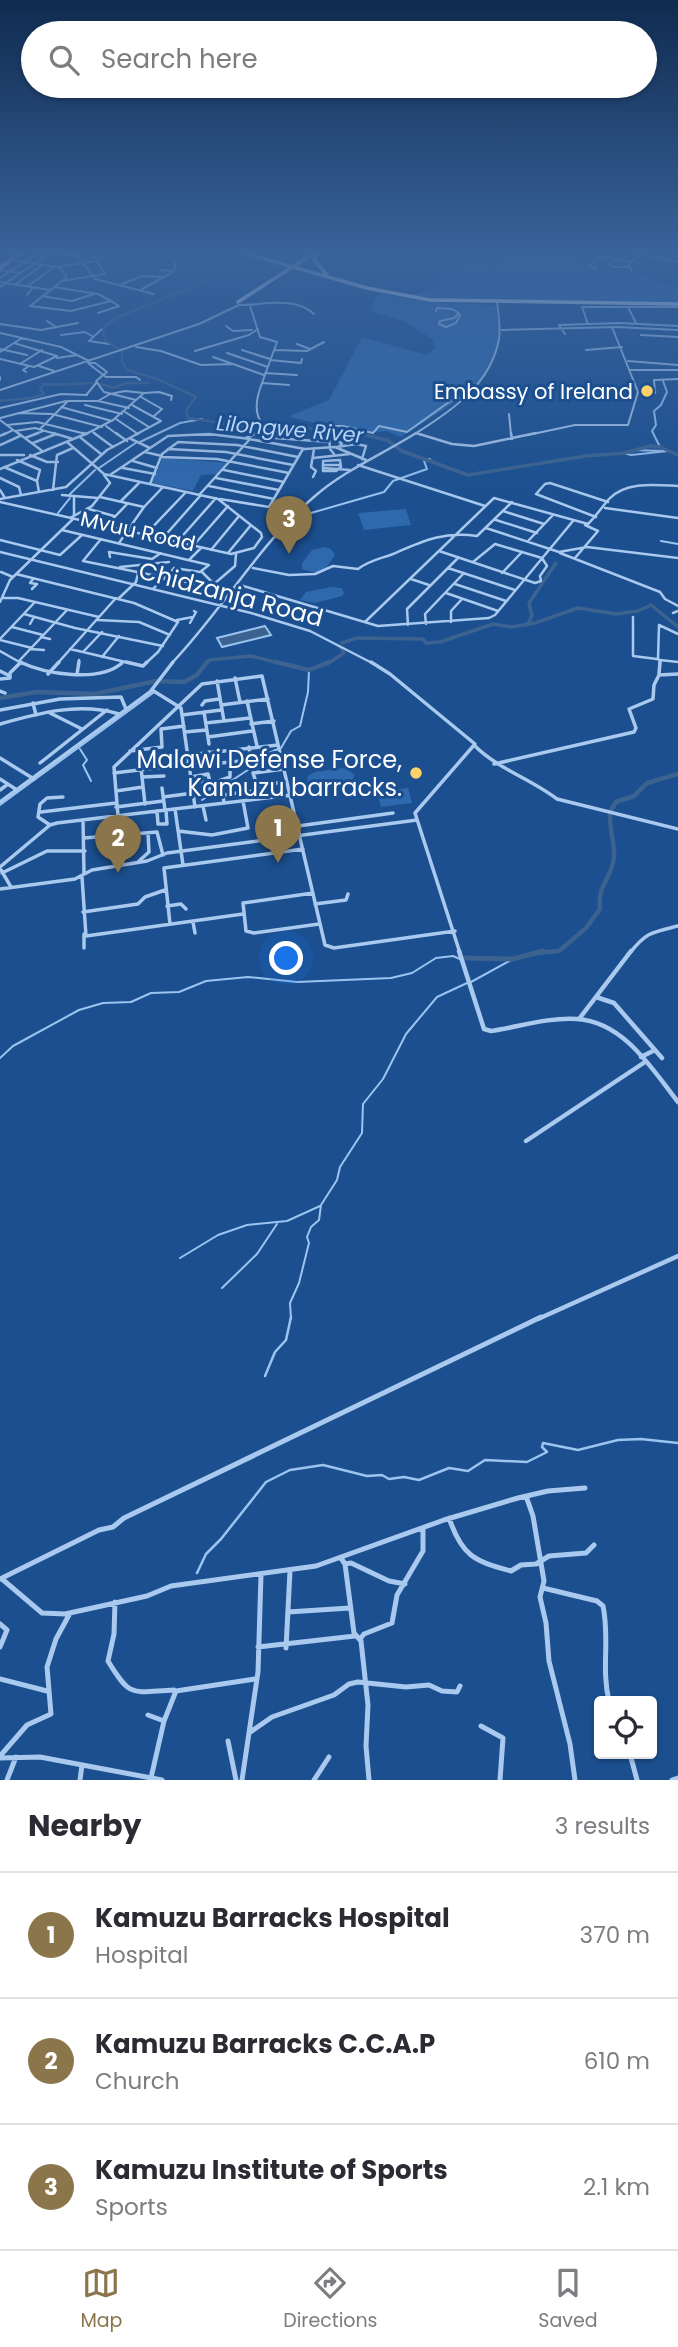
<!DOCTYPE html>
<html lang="en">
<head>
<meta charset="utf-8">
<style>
	body { margin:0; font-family:Poppins,sans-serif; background:#f2f2f3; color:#2b2b33 }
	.controls { position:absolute; right:21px; bottom:21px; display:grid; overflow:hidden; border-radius:7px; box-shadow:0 2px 5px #0004 }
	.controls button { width:63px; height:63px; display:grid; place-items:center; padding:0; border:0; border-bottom:2px solid #e1e1e2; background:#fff; color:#2b2b33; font:35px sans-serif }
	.you { position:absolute; left:287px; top:959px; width:24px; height:24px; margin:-18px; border:5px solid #fff; border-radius:50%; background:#1a73e8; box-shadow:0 0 0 10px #1a73e833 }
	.badge { display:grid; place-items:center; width:46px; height:46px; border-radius:50%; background:#8a764a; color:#fff; font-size:23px; font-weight:700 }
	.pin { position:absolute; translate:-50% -58px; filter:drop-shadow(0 2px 4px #0008) }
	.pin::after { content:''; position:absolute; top:37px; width:24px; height:21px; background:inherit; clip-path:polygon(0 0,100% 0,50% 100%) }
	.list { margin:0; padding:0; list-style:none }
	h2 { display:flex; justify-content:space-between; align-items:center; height:91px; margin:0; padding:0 28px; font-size:30px }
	h2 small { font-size:23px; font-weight:400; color:#7c7c81 }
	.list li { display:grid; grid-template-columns:46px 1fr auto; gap:21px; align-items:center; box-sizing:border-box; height:126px; padding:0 28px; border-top:2px solid #e1e1e2 }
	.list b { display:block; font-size:26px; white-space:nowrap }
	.list p { margin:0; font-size:23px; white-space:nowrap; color:#7c7c81 }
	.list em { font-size:23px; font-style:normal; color:#7c7c81 }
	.icon { flex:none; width:38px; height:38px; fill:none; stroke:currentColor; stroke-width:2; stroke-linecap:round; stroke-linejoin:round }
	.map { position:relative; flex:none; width:678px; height:1780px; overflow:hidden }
	.search { position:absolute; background:#fff; box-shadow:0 2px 5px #0004; left:21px; right:21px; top:21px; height:77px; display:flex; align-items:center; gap:18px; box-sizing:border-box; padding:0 24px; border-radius:38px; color:#7c7c81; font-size:26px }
	.sheet { height:469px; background:#fff }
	nav { display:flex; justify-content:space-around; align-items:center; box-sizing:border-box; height:98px; border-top:2px solid #e1e1e2; background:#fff; font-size:19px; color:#7c7c81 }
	nav a { display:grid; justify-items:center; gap:4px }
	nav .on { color:#8a764a }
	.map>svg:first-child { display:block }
</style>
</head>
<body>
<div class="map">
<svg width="678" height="1780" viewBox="0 0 678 1780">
	<rect width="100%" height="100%" fill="#1b4f8f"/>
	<!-- green -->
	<path fill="#2e69ad" d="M544,253H586L578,261L583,263L581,265L587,269L642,275L678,288V302H472L407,296L441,287L437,275C452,263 476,263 495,266L502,255L539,256Z
		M380,293C419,303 456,304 495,305C515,378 451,403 401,437L387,431C376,435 303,422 289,416L329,400L362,337L427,355L435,348L432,339L404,321L370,311L375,298Z
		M163,458L229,463L217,474L201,475L193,491L152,483Z
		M406,509L411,525L364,530L358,513Z
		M325,547L331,549L335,555L326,568L315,573L302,569V563L312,550Z
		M331,587L342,588L344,593L342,596L315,603L300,600L306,592Z
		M345,768L355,775L349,784L317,788L307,782L308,776L315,772Z
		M408,788L412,803L381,807L377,792Z"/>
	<!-- water -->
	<path fill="#3c6290" stroke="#9cc4f0" stroke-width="2" d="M265,626L271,635L222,647L217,638Z"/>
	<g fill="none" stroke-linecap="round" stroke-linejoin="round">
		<!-- stream-far1 -->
		<path stroke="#9cc4f0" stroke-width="2" d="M563,253V259
			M103,328L89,341L109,344
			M61,335L85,332L92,336
			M140,442L180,423L202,419
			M660,447L652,431L656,425L654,411L661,405L667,392L663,381
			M632,450L666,451
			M624,453L631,455L668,451
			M99,468L137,442
			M70,494L95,470
			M58,513L70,498
			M297,517L384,492L393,481L427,469L424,461L430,459
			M661,541L678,544
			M281,748L291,731L300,726L308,692L309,670
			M80,749L87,760L83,765L91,781
			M202,800L263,760L264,755L278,749
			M0,805L153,693
			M471,982L513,959
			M0,1058L13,1046L79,1010L103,1003L131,1002L151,993L179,992L206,981L248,977L297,982L391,978L412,973L436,958L453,956L460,959
			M180,1258L218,1235L247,1225L287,1221L320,1206
			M222,1288L257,1254L277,1224
			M291,1319L290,1303L299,1283L309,1243L307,1237L311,1227L319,1220L321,1205L337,1180L340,1167L362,1133L363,1104L383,1079L406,1034L437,997L467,983"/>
		<!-- stream -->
		<path stroke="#9cc4f0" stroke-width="2.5" d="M265,1376L275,1352L286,1340L291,1317
			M197,1573L206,1554L221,1539L266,1482L290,1470L323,1465L367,1476L382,1475L389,1479L404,1477L419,1480L449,1468L468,1471L485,1460L527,1462L547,1452L542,1447L543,1443L578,1450L618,1440L641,1439L678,1443"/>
		<!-- river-far3 -->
		<path stroke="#3c6290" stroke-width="2.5" d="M197,253L211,272L203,283L116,318L103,328L105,340L122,351V362L127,370L157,379L196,397L186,410L188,418L265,430L308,428L364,435
			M0,401L32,398L44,394L40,389L44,384C67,387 91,378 113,388L127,383H148"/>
		<!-- river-far2 -->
		<path stroke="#3c6290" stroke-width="3.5" d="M356,433L387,440L402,451L468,475L586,456L624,453L650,446L660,447L678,455
			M527,625L532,616L529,603L556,563
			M342,643L357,638L423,639L426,643L440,642L493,624L512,627L535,623L578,608L616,614L638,611L651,605L678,627
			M206,664L209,660L251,656L283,664
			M327,664L344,653L340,647"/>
		<!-- river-far1 -->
		<path stroke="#3c6290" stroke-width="4.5" d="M276,662L309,670L329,662
			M0,698L36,692L95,694L156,681L184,682L197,675L207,662
			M611,810L616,802L634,796L647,783L678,774
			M536,953L559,951L586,928L600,909C597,884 612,879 614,857C615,843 609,828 610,813"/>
		<!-- river -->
		<path stroke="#3c6290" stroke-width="5" d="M464,958L513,959L543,951"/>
		<!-- minor-far4 -->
		<path stroke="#a9c9ee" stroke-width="2" d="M36,253L33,256L43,258
			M38,253L63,256L87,253
			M76,253L95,279L154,294
			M635,253L678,262
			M10,260L58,267L97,261
			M608,262L612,267H628
			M59,267L67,277L64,280
			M597,269L588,266L603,256L631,262
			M0,270L21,273
			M160,270L171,271
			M632,273L629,264L640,254
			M0,278L33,256
			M0,282L50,290
			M16,284L41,266
			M120,285L142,276L165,277
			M28,286L54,267
			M0,287L48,254
			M54,287L98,294L111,301
			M142,289L173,272L176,267L174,262
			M27,295L33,287
			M42,296L72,301L94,294
			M240,305C264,305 295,296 314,314
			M30,306L62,281L105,274L92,253
			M30,306L71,311L111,301
			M250,306L260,337L277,342L262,383L289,385
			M628,307L636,323
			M436,311L437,308L452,309L459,313L454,318L440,321L439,324L446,327L456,323L460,315
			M98,313L119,306L111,301
			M47,321L56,327
			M0,324L41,330L78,323L74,324
			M588,324L582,307H678
			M226,326L233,331L252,330
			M502,330L617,327L678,330
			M0,333L61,347L89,361
			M565,334L559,325L620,323L678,326
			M641,335L678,337
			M297,344L310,349
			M136,347L161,351L201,365L233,364
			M0,349L27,355
			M242,350L270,359
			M274,350L307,351L324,342
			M586,350L622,347
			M195,351L249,335L258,329
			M0,352L22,338
			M227,353L268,367
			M213,357L264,375
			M57,358L77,355
			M0,359L34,367L57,356L14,343
			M270,360L301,363L302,359
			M628,361L678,365
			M88,363H95L107,372L96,381L104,392L136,400
			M20,364L42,350
			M89,364L106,377H136L140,380
			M39,366L54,371
			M631,370H678
			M26,372L23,370L29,366
			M265,373L297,375
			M0,377V380
			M0,390L199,324L239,305
			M638,392L655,393L654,380L678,379
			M144,393L159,392L172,396L171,400
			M87,394L97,382
			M141,397L162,409L154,416
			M98,401L129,408
			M85,405L122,414
			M132,405L161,421L135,435
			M61,407L112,421
			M0,408L61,394L87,395
			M125,412L149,427
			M18,413L52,414L102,427
			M509,414L511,435
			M0,418L66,401
			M116,419L138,434
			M0,420L20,435
			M7,425L37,422L86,434
			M106,426L118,435
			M326,426H343L373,433L379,426L407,432L456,397L463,400
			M40,429L68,401H98L110,394L125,391L144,393L113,420L84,435
			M15,431L35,428L59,435
			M93,432L97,435
			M416,433L422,435
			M3,435L13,430
			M33,435L43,431
			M192,435H216
			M253,435L264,427C253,413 256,399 262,383
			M413,435C450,412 491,385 499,339C501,328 498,313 497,301
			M528,435L575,425H628L638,392L612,327"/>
		<!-- minor-far3 -->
		<path stroke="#a9c9ee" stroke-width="2.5" d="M18,433L41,450
			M53,433L73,439
			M83,433L86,434
			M94,433L113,447
			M116,433L127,441
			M416,433L452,444L474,446L536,433
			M511,433L512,439
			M0,436L6,433
			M329,436L330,449L334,454
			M25,438L38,433
			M81,438L101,454
			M246,438L257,433
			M275,438L329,442
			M131,439L150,448
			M249,439L305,449L335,447L366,460
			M331,439L342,443L340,446
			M33,443L56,434
			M0,445L20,436
			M337,447L356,444L366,446L362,459
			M168,449L226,452L293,465
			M145,452L162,456
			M0,455H24
			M30,455L47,462H58
			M162,457L217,459L289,473
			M313,458L350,454
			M17,460L40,470L37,481L39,492
			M340,460L341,467L336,471H323V461Z
			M133,461L157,468
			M323,465H340
			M358,465L485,506
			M4,467L37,481
			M123,468L155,474
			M323,468L350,470
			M0,469L88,433
			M224,470L284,482
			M110,475L168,436L209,434L250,439L200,494
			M313,477L316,471L311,467L314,449
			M0,478L19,487L21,495
			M216,478L279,490
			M150,484L162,454L178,442L237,445L298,457
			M209,486L274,499
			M0,490L5,498
			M53,490L57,455L73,448
			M62,495L98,498
			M74,496V515
			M100,497L144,507
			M0,499L66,487L107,450L139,433
			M220,499L269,507L303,449
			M121,501L140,482
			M0,502L231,554L254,548L262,537L261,533L218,499L104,474L67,442
			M605,508L678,518
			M89,509L114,516
			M503,511L544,524
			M596,517L536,494L545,484L550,483L608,502
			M70,518L92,506L110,483L104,475
			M496,520L537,533
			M106,526L128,503
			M486,528L559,552L587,547L678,558
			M62,530L209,565L200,572L174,568
			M145,535L186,492
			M101,539L83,561L206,586L214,584L235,566L236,554
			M162,539L200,496
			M0,540L60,555L82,535
			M528,541L553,515
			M177,542L216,498
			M119,543L144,507L163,487
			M193,546L228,506
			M211,550L239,516
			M439,551L535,583L541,581L540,576L547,566L542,558L495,544L473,562
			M0,552L251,613L310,631L374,664
			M228,553L251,525
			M560,553L660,592L665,599L678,606
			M110,557L109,552L152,559L161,553
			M575,558L598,531L585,525
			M190,559L201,548
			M120,567L169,562
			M253,568L289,575L315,574L333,566L358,569C370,560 380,559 393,554C423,541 444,531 477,536L512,502
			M448,568L515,590
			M1,572L13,577
			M202,572L214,584
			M502,573L522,552
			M16,574L134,603L178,622L158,652L145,664
			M164,579L174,568
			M411,579L429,585
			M455,584L506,601
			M240,585L378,626L489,618L495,615L573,521
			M32,589L37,584L30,583L33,579
			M153,589L162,579
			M446,593L498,611
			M2,598H18L99,617
			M118,599L136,582L138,573
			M0,602L10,580L73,519
			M673,613L678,611
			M24,614L75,628L163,646
			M633,617V656L657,659
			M97,620L139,622L170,635
			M177,620L193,617
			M365,622L494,498L588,524C596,516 602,507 609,499C626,481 656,485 678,486
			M451,622V611L462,599
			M190,623L196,612L194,611
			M30,624L34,617
			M426,624L425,614L464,573
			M408,625L407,609L458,558
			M12,627L43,635
			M41,637L50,639
			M0,639L35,602
			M0,640L32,648
			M30,649L44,650
			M70,649L134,664
			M0,651L23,664
			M83,652L102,632
			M102,657L119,636
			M657,659L660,660V664
			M658,659L659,625L678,634
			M660,660L678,662
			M19,661L67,610
			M57,664L116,598
			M78,664L79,660
			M171,664C222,611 259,544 315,496C345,470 383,454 416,433"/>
		<!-- minor-far2 -->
		<path stroke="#a9c9ee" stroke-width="3.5" d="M20,662C45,674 99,683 122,663
			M126,662L143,666L147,662
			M371,662L390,674L475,744L415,813L460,953
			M0,671L10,676
			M48,674L59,662
			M77,674L79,662
			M659,674L660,662
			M235,678L240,702
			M0,679L10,678V673L21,662
			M217,681L224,721
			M152,690L181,708L195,807
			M0,691L5,693
			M247,701L257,746
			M33,703L36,715
			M202,705L205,701L219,699
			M221,705L268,699
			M0,710L60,699L121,697L126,709
			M204,712L209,744
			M50,713L82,729
			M182,715L221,710
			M206,723L250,718
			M0,724C39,713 79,702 119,714
			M251,724L274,721
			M185,732L206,730
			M208,737L252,731
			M475,746C498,769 531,779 557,799L678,829
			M139,750L145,804
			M130,751L162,747L161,729L184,726
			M209,752L211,764L251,760L249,747
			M188,755L278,745
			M0,758L34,779
			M40,763L107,710
			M494,764L634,732L636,728L629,709L653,699L654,685L659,675L678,674
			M114,773L188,764
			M197,776L209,789
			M142,777L164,776
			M0,779L17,790
			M213,783L230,777V764
			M258,785L287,782
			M162,788L165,810
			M0,790L8,784
			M116,791L143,787
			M163,797L201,792L211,786L208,774L191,777
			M261,798L253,773L284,769
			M0,802L150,692L173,662
			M224,803L223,795L259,790
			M203,806L206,820
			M116,807L163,801
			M175,809L183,865
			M157,811L158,824H167L166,810
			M41,812L116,803
			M118,816L114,767L202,684L262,676L325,945L334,948L455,931
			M83,820L84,873
			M50,825L38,817L40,804L47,798L63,797
			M298,826L393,813
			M178,831L212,835L248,828L243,801
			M84,838L157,832L163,855
			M139,861L149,852L148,833
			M0,867L50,825L57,823L291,795
			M1,870L11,887
			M2,873L47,851H85
			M82,877L86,936L243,914
			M0,889L75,879L92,870L147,861L167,853L417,820
			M313,893L243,903L246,931L254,933L319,924
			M315,904L346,900L348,894
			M167,906L181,904L186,909
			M83,912L138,904L145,897L165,890
			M193,922L195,933
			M170,924L164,868L303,849
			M84,934V948
			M630,953C646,932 653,932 678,926"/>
		<!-- minor-far1 -->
		<path stroke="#a9c9ee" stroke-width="4.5" d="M459,951L484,1029L491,1031C519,1027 548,1017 577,1019C624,1022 652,1069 678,1102
			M596,997L614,1003L662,1058
			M579,1019L631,951
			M641,1057L655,1050
			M526,1141L645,1062
			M538,1319L678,1256"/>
		<!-- minor -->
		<path stroke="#a9c9ee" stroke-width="5" d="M526,1496L533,1516L544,1581L540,1597L546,1623L549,1661L570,1744L575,1780
			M449,1518C462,1556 474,1561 511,1571L521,1565L536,1564L549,1556L586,1553L594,1545
			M341,1558L345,1564L354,1633L361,1641L368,1705L366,1746L369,1780
			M345,1564L351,1563L389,1581L405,1584
			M0,1579L99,1530L113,1527L124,1518L541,1317
			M2,1579L42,1613L65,1614L147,1596L171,1586L316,1566L444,1520L518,1498L548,1491L585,1488
			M543,1588L597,1601L603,1606C610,1638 601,1669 609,1701
			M115,1602L114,1634L108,1661C131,1699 132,1692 174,1690
			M288,1612L350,1608
			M0,1624L7,1630L0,1647
			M360,1639L364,1634L392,1623L397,1595L423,1551V1529
			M258,1647L355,1636
			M286,1648L290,1571
			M0,1679L47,1691
			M148,1715L164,1721
			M481,1726L503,1738L500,1780
			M249,1733L272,1717L334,1695L349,1684L358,1682L406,1687L429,1685L442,1691L457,1692L460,1686
			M228,1741L236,1780
			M630,1754L637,1780
			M0,1756L27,1725L51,1714L47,1667L56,1639L69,1615
			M0,1758L40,1757L162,1780
			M151,1778L164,1721L176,1691L255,1679
			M7,1780L16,1757
			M80,1780L82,1765
			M242,1780L258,1672L261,1575
			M314,1780L329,1757
			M672,1780L678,1778"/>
		<!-- major -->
		<path stroke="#f0f6ff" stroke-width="3.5" d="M244,253L367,288L430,300L678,304
			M316,254L314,260L327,275
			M238,302L314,253"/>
		<!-- highway -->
		<path stroke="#fff" stroke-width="4.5" d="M0,268L19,253"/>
	</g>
	<!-- sky -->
	<linearGradient id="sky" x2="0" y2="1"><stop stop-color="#0f2b4f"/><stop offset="0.5" stop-color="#39639b"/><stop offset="1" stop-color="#39639b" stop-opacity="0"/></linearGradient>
	<rect width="678" height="502" fill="url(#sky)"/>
	<!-- markers -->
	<g fill="#ffd166" stroke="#1b4f8f" stroke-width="2.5">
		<circle cx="647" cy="391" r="7"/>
		<circle cx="416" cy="773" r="7"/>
	</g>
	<g text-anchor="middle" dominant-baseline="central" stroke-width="6" stroke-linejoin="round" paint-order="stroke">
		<!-- far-poi labels -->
		<g font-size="21" fill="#fff" stroke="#1b4f8f" text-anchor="end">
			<text x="633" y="391">Embassy of Ireland</text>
		</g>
		<!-- far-water labels -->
		<g font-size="21" font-style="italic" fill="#b5d3f5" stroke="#1b4f8f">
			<text transform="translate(290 429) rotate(5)">Lilongwe River</text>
		</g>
		<!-- far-street labels -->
		<g font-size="21" fill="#fff" stroke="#1b4f8f">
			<text transform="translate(138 531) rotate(13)">Mvuu Road</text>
		</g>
		<!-- street labels -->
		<g font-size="24" fill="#fff" stroke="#1b4f8f">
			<text transform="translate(231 594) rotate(15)">Chidzanja Road</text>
		</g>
		<!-- poi labels -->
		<g font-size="24" fill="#fff" stroke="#1b4f8f" text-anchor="end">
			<text x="402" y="759">Malawi Defense Force,<tspan x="402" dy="28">Kamuzu barracks.</tspan></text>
		</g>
	</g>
</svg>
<div class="controls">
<button><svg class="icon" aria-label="locate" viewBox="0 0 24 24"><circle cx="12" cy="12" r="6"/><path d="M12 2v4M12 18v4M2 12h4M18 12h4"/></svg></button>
</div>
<div class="you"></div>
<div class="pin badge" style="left:278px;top:863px">1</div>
<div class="pin badge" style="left:118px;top:873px">2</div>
<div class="pin badge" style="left:289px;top:554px">3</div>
<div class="search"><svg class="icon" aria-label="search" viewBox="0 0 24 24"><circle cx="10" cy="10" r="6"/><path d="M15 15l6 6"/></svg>Search here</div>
</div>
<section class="sheet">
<h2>Nearby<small>3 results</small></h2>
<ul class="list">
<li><span class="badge">1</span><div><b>Kamuzu Barracks Hospital</b><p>Hospital</p></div><em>370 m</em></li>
<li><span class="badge">2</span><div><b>Kamuzu Barracks C.C.A.P</b><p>Church</p></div><em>610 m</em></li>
<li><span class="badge">3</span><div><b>Kamuzu Institute of Sports</b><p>Sports</p></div><em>2.1 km</em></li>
</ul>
</section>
<nav>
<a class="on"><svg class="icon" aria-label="map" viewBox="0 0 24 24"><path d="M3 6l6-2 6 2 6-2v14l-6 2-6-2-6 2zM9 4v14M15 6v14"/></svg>Map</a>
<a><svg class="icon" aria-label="directions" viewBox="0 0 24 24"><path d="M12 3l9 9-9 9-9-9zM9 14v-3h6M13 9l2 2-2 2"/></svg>Directions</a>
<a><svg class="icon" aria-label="saved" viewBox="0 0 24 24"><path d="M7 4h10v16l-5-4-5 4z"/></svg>Saved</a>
</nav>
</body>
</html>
